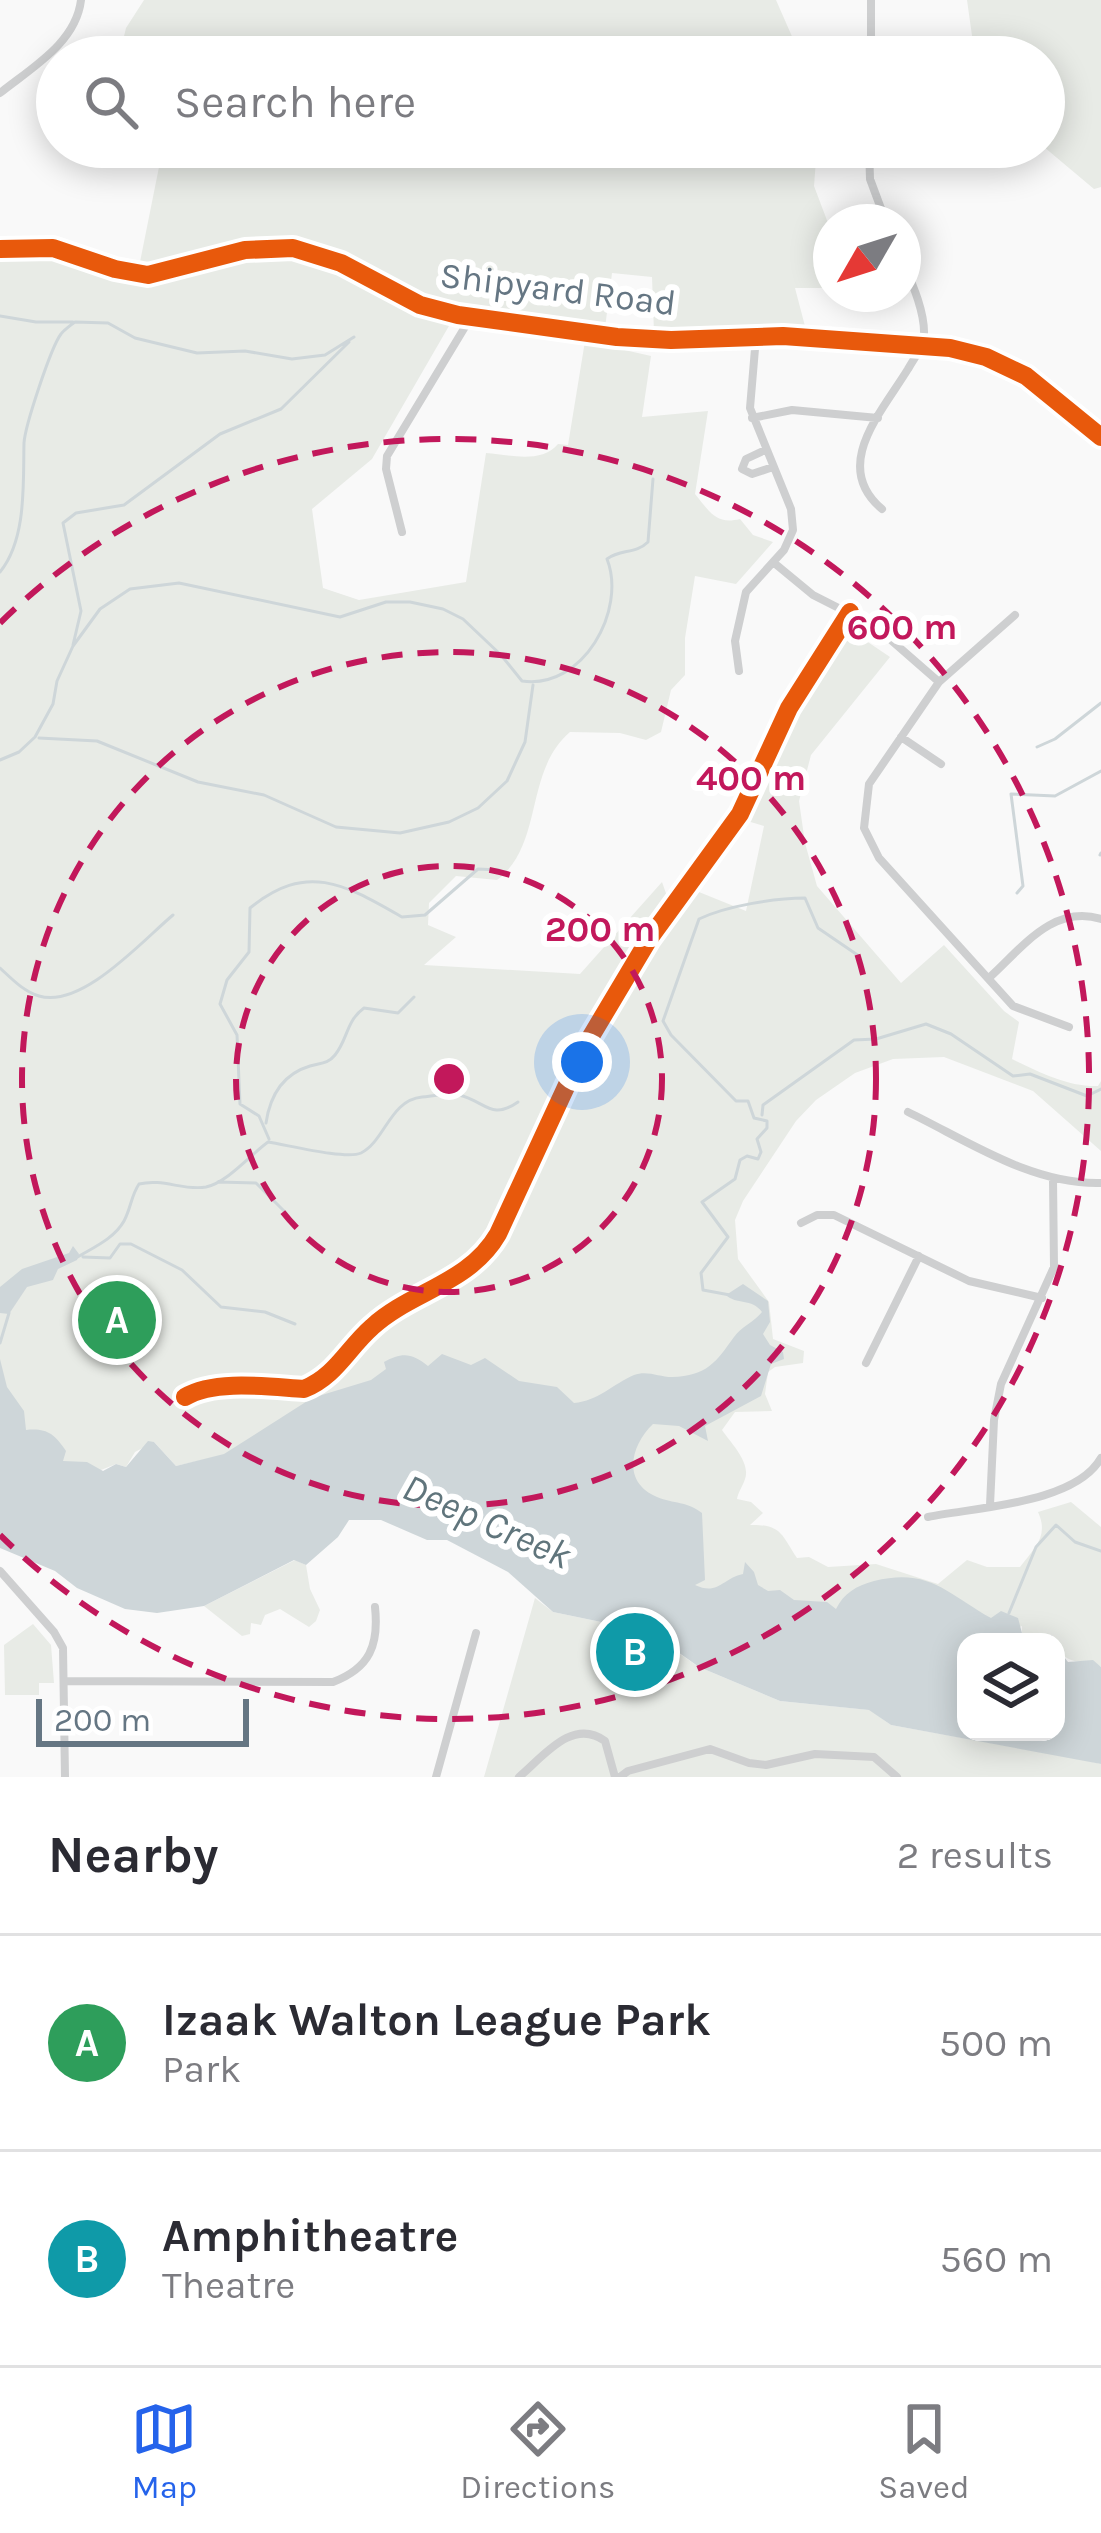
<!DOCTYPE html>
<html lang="en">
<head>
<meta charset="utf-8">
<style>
	body { margin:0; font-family:Karla,sans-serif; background:#f7f7f7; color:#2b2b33 }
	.controls { position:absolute; right:36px; bottom:36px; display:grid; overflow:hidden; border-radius:24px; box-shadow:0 6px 30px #0003 }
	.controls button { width:108px; height:108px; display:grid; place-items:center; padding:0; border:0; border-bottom:3px solid #e1e1e2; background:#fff; color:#2b2b33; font:60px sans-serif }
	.compass { position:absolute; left:813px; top:204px; width:108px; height:108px; border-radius:50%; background:#fff; box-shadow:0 6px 30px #0003; rotate:231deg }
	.scale { position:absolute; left:36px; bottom:30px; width:213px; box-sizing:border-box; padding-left:12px; border:6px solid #657683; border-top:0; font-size:33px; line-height:42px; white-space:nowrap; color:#657683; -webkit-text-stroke:9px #fff; paint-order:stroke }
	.you { position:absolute; left:582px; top:1062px; width:42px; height:42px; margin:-30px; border:9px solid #fff; border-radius:50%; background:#1a73e8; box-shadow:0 0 0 18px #1a73e833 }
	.badge { display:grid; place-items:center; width:78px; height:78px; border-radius:50%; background:#2563eb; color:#fff; font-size:39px; font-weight:700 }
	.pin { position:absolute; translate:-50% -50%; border:6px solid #fff; box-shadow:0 3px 12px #0006 }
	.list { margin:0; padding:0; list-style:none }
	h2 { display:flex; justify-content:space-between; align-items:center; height:156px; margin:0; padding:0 48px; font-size:51px }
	h2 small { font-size:39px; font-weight:400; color:#7c7c81 }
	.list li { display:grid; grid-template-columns:78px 1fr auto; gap:36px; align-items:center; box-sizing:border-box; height:216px; padding:0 48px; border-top:3px solid #e1e1e2 }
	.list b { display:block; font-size:45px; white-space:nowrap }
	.list p { margin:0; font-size:39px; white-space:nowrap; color:#7c7c81 }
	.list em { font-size:39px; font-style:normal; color:#7c7c81 }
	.icon { flex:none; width:66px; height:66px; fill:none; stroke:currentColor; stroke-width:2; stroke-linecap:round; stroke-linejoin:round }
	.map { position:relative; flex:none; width:1101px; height:1777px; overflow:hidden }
	.search { position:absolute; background:#fff; box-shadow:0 6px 30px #0003; left:36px; right:36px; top:36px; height:132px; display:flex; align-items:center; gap:30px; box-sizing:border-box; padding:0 42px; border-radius:66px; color:#7c7c81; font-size:45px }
	.sheet { height:588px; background:#fff }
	nav { display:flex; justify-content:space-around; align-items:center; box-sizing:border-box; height:168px; border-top:3px solid #e1e1e2; background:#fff; font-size:33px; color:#7c7c81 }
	nav a { display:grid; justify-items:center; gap:6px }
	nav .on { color:#2563eb }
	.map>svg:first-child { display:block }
</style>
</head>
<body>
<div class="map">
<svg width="1101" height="1777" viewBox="0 0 1101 1777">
	<rect width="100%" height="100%" fill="#f9f9f9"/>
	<!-- green -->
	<path fill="#e8ebe6" d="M144,0H776L801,57H119L126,28Z
		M967,0H1101V187L1094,189L1044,147V57H975Z
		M163,147H817L814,186L831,231V288H795L806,330L654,333L652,277L612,273L605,328L421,300L327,250L288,240H249L155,269L139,267Z
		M275,252L351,273L413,309L453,319L372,459L312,509L323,588L359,600L466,582L486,453C510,455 541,464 558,444L568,445L585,341L651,356L642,417L708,411L695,494C710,512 716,525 740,519L753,535L773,542L736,584L695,576L685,638V675L671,690L661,732L646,740L620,733L570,732C524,771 544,845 497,880L456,876L429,903L428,925L456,937L424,965L580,974L662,882L668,899L603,995L538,1122L549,1126L633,969L694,890L746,911L764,826L744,820L794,697L850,630L890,657L811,755L799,801L805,843L817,886L901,983L944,945L1004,1011L1019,1022L1012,1059C1039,1072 1068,1087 1098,1086L1101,1081V1151L1033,1091L944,1057L893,1059L855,1073L816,1100L796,1121L743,1201L735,1220L738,1259L769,1302L773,1339L804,1351L803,1363L775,1367L768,1372L765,1394L772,1411L735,1412L722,1430C731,1443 751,1463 745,1479C743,1486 738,1492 737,1499L751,1502L763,1513L750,1525C782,1524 782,1536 797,1558L809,1557L828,1567L876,1564L938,1584L967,1560L987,1567H1020C1035,1547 1049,1536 1038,1512L1071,1502L1101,1527V1667L1093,1661C1064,1664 1063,1656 1052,1635L1022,1637V1626L966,1642L707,1591L224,1455L176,1466L154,1442L135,1452L126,1467L116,1464L76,1480L0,1418V259L37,255L144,285Z
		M295,1560L306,1565L310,1589L320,1610L316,1621L309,1627L280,1609L265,1615L261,1625L251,1623L250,1634L242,1636L204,1606Z
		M535,1598L553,1612L606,1623L636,1645L674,1650L699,1667L780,1701L870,1710L891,1725L1084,1760L1101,1764V1777H484Z
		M33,1624L51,1645L54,1683H39V1695H5L4,1645Z"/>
	<!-- water -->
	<path fill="#ced6d9" d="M73,1246L79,1254L77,1260L58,1269L53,1280L27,1287L9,1314L0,1313V1287L22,1269L69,1253Z
		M743,1284L768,1301L770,1322L763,1334L770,1345L783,1352L784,1359L771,1364L761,1396L705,1426L708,1441L679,1426L653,1424C631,1445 621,1482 657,1497C674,1504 687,1501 702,1513L705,1580L695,1585C718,1596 723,1578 743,1574L745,1562L754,1572L758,1585L768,1591L780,1590L794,1600L827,1602L836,1609C844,1593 856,1586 874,1581C929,1567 948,1594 991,1618L1001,1611L1018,1618L1023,1637L1052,1635L1054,1642H966V1732H1056V1647L1068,1662L1093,1660L1101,1667V1764L891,1725L869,1710L780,1701L699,1667L675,1650L636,1645L606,1623L553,1612L508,1572L447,1540H427L381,1520H349L338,1537L306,1565L294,1560L204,1606L157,1613L125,1609L77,1588L55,1571L0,1548V1359L7,1387L24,1411L26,1430C46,1428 54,1433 66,1451L63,1461L87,1462L103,1471L116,1464L126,1467L148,1441L154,1442L176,1466L224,1454L312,1398L371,1380L386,1369L384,1362C402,1352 412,1353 428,1366L442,1354L471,1365L485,1358L519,1381L557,1387L574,1403C598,1401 613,1384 634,1375C647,1370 659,1377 672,1377C707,1376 716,1362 734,1337C741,1327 754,1322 762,1312C752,1298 736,1305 726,1295Z"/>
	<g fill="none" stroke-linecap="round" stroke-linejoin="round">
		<!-- stream -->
		<path stroke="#ced6d9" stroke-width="3" d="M0,316L36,322H73
			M0,572C27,539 23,482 24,443C25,426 51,347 61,334C63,331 72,324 75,322L108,323L135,338L197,353L245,351L292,359L325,355L354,337
			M73,645L81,611L63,523L76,513L124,505L220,434L281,409L349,342
			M39,738L97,741L198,782L264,795L336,827L400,833L449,822L478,808L507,781L525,742L533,685
			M1037,747L1055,739L1101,703
			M0,760L19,752L35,737L53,704L57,681L73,646L100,609L130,589L179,583L340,617L386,602H410L443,609L463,619L501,655L522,681C583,690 627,610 607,559C620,549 636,554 648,542L653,479
			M1100,855L1101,853
			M1017,893L1023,886L1011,794L1055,796L1101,771
			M0,968C12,979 23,991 39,996C82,1009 143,940 173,915
			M762,1115L763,1105L854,1040L876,1039L926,1024L951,1034L1013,1076L1030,1074L1087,1096L1101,1089
			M266,1123C270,1096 283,1074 310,1066C320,1063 328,1064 335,1055C348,1039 346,1021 364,1008L398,1013L414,997
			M269,1139L259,1116L240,1104L237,1035L220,1004L227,980L249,952L250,908C307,861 346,885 402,917L425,915L478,869L499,870
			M218,1182L256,1183L286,1213
			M83,1257L110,1258L120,1244H131L182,1270L221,1307L265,1312L295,1324
			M76,1258C92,1248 114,1239 124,1221C131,1208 131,1196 139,1184C163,1178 183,1191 206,1187C228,1182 250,1155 268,1142C288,1145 346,1160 361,1153C385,1141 390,1100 422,1097C433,1096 448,1093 459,1095C485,1101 491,1121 518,1102
			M730,1295L703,1290L701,1273L728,1237L702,1202L735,1179L740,1160L747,1156L758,1159L761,1152L757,1139L767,1128V1121L754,1118L748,1101H736L671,1035L663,1021L699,919C726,906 775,898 805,898L818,928L859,956
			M0,1343L9,1313
			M1009,1613L1036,1547L1056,1525L1075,1542L1101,1551"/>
		<!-- minor -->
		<path stroke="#cecfd0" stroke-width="8" d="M871,57V0
			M0,93C31,68 76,43 81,0
			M869,147L870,179L886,222
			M0,249L53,248L115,269L148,275L245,250L293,248L341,263L420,305L458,315L617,337L671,340L783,336L950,348L986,357L1026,376L1101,437
			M752,418L792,410L878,418
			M765,450L746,459L742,469L752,474L773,467
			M882,509C831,466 881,413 908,369C914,358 923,348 924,335C925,312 912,283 903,262
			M402,532L386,469L387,456L471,317
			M773,562L813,595L876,627L939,682
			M1015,615L939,682L869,784L864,828L879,858L1013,1006L1069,1027
			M739,671L735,641L746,592L784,550L793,530L791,509L750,408L756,337
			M901,737L941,764
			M990,977C1022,948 1053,904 1101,919
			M908,1112C968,1141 1032,1185 1101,1183
			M801,1223L817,1215H834L969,1281L1042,1298
			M866,1363L919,1256
			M185,1397C215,1379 270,1387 304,1389C336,1376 347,1349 372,1327C411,1291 469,1284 498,1234L584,1048L649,939L740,814L789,708L850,612
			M990,1505L994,1420L1001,1384L1054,1267L1053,1179
			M928,1517C976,1507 1075,1504 1101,1458
			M0,1571L54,1632L63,1648L65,1777
			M65,1681L333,1682C370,1668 379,1645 375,1607
			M436,1777L476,1633
			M519,1777C543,1757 572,1717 605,1741L615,1777
			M620,1777L628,1771L710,1749L749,1763L766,1765L815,1754L874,1757L897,1777"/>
		<!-- cycleway casing -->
		<g stroke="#fff" stroke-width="26">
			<path id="cycleway" d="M0,249L53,248L115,269L148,275L245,250L293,248L341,263L420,305L458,315L617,337L671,340L783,336L950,348L986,357L1026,376L1101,437
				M185,1397C215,1379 270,1387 304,1389C336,1376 347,1349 372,1327C411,1291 469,1284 498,1234L584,1048L649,939L740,814L789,708L850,612"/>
		</g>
		<!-- cycleway -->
		<use href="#cycleway" stroke="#e8590c" stroke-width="18"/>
	</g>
	<!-- distance rings -->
	<g fill="none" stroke="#c2185b" stroke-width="6" stroke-dasharray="21 15">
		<circle cx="449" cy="1079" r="213"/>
		<circle cx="449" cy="1079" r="427"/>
		<path d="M0 623A640 640 0 1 1 0 1535"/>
	</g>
	<g text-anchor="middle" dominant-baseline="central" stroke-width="12" stroke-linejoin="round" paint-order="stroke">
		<!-- street labels -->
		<g font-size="36" fill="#657683" stroke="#fff">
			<text transform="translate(558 289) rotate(7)">Shipyard Road</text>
		</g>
		<!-- water labels -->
		<g font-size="39" font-style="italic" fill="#60757c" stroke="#fff">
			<text transform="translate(487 1521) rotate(24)">Deep Creek</text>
		</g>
	</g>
	<circle cx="449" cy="1079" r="18" fill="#c2185b" stroke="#fff" stroke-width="6"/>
	<g font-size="36" text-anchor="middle" font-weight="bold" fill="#c2185b" stroke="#fff" stroke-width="12" stroke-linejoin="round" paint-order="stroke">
		<text x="902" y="639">600 m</text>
		<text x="751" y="790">400 m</text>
		<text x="600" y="941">200 m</text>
	</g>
</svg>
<div class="controls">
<button><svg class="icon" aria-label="layers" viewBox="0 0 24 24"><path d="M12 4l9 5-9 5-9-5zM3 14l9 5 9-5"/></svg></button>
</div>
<svg class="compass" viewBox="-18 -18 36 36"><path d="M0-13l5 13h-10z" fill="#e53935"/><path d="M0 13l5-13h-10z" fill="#7c7c81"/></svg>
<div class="scale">200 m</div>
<div class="you"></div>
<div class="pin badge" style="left:117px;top:1320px;background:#2e9e5b">A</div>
<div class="pin badge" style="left:635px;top:1652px;background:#0f9aa8">B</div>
<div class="search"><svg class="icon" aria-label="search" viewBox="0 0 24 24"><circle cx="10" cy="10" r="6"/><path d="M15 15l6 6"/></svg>Search here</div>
</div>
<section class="sheet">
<h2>Nearby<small>2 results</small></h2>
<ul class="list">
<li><span class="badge" style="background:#2e9e5b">A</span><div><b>Izaak Walton League Park</b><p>Park</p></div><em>500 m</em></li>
<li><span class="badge" style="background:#0f9aa8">B</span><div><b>Amphitheatre</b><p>Theatre</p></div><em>560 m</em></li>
</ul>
</section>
<nav>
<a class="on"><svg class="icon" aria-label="map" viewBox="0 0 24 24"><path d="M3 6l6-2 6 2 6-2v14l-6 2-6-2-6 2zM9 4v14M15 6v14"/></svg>Map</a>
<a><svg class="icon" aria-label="directions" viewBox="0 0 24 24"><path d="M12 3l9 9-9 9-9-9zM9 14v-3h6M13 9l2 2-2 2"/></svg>Directions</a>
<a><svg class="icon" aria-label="saved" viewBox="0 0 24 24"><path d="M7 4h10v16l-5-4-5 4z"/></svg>Saved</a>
</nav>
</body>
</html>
